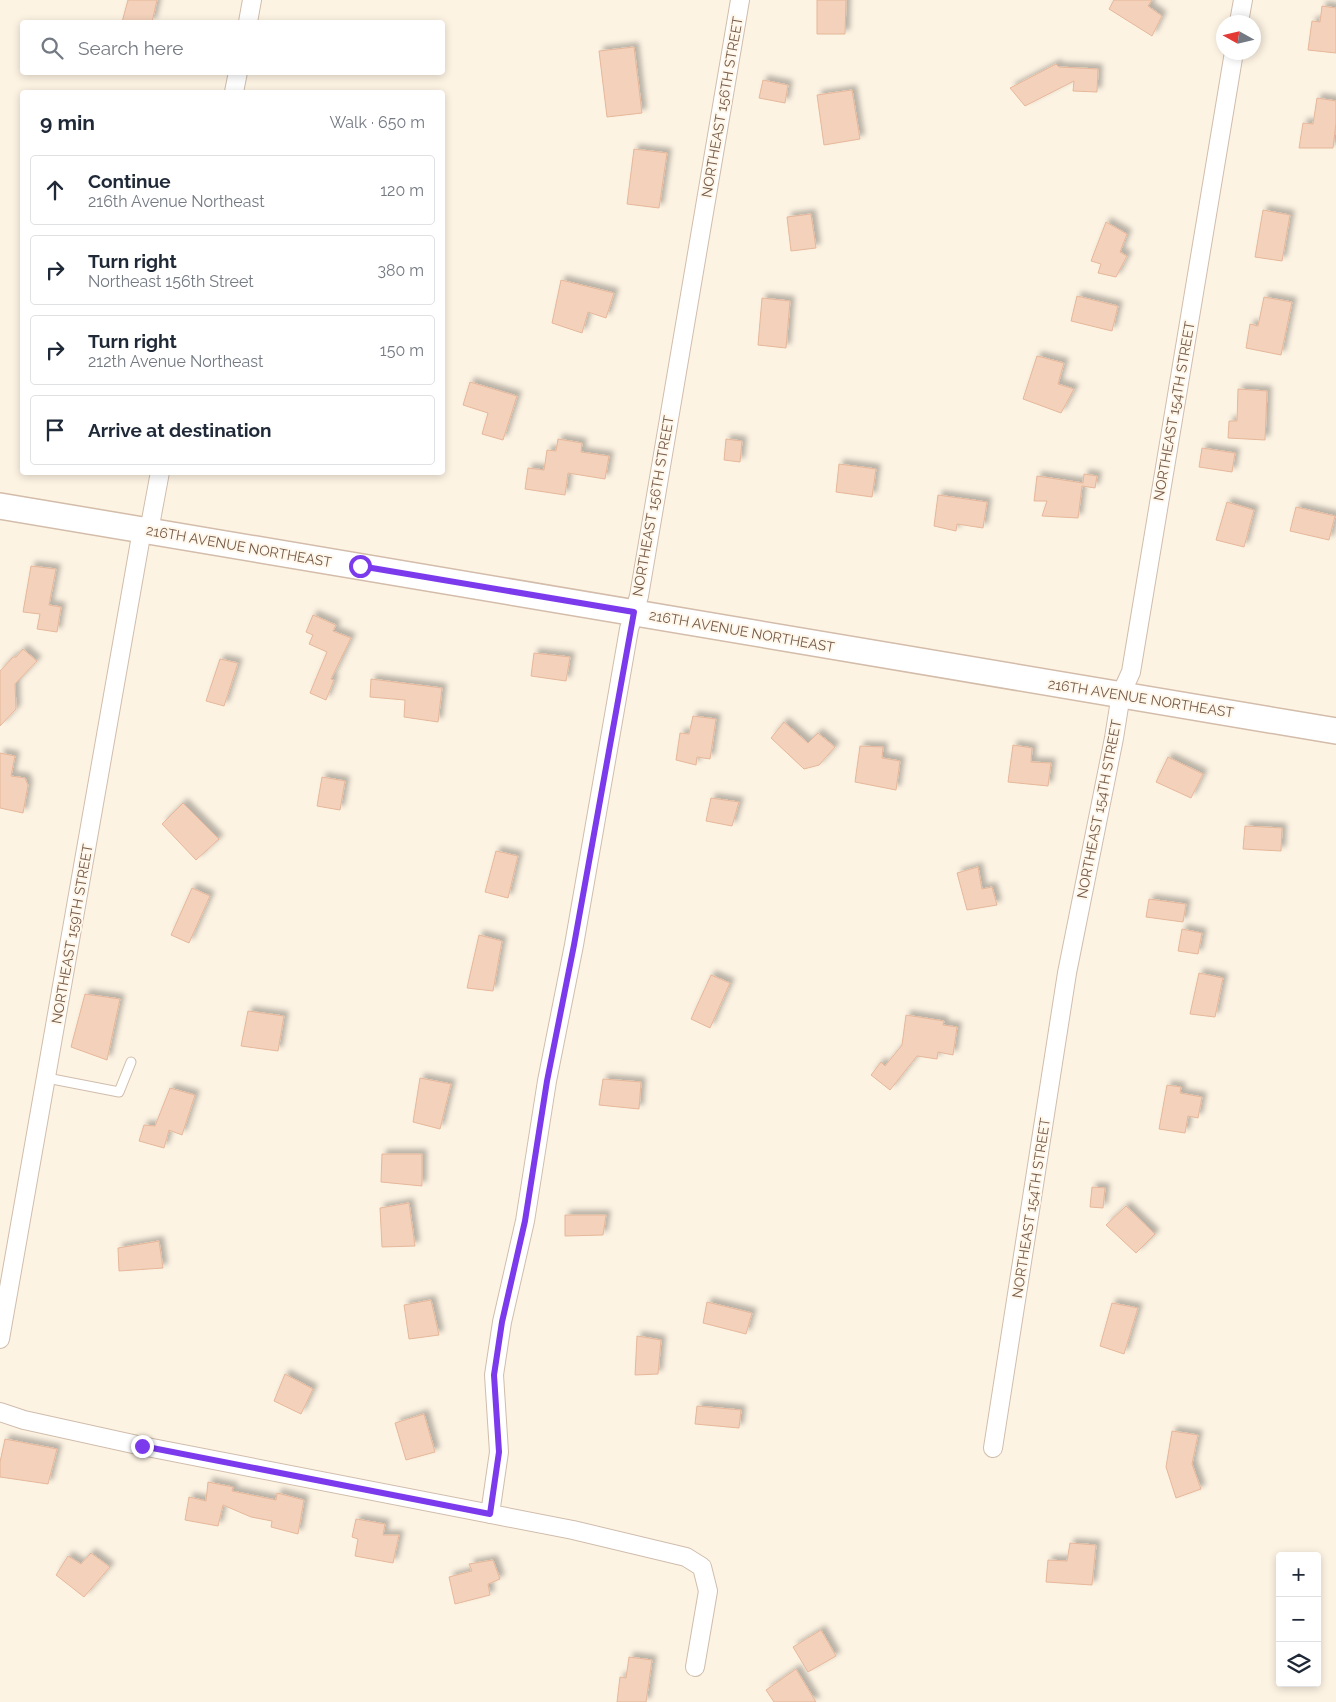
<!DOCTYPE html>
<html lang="en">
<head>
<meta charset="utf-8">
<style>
	body { margin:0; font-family:Raleway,sans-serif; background:#f6f6f7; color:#1f2937 }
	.controls { position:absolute; right:15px; bottom:15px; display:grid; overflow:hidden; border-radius:5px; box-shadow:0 2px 8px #0003 }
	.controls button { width:45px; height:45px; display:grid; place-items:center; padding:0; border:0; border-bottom:1px solid #e0e1e3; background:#fff; color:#1f2937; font:25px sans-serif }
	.compass { position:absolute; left:1216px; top:15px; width:45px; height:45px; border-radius:50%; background:#fff; box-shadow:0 2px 8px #0003; rotate:278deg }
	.stop { position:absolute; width:15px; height:15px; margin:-11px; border:4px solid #7c3aed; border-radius:50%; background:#fff }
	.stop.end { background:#7c3aed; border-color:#fff; box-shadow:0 1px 5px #0008 }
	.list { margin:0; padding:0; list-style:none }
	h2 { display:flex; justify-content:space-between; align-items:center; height:65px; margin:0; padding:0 20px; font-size:21px }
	h2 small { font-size:16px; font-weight:400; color:#747a83 }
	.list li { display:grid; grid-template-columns:32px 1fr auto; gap:15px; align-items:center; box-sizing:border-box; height:70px; margin:0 10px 10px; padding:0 10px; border:1px solid #e0e1e3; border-radius:5px }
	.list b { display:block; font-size:19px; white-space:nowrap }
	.list p { margin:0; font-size:16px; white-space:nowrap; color:#747a83 }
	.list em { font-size:16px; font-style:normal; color:#747a83 }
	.icon { flex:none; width:28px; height:28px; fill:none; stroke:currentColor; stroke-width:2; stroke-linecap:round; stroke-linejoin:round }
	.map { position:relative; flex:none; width:1336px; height:1702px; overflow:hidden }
	.search { position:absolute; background:#fff; box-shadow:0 2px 8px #0003; left:20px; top:20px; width:425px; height:55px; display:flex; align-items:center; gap:12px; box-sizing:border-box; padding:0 18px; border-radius:5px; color:#747a83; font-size:19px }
	.panel { position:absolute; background:#fff; box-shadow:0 2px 8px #0003; left:20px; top:90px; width:425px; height:385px; border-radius:5px }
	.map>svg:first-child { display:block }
</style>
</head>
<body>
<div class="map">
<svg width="1336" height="1702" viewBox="0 0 1336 1702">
	<defs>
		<filter id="shadow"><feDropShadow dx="4.5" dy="-4.5" stdDeviation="2.5" flood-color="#0004"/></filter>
	</defs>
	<rect width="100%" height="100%" fill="#fdf3e3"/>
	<!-- building -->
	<path fill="#f3d1ba" stroke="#e6b79a" filter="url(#shadow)" d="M128,0H157L152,22H122Z
		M817,0H846L845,34H817Z
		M1114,0H1152L1148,6L1162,16L1152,36L1109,9Z
		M1322,6L1336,8V53L1308,50L1312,21L1320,22Z
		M634,47L642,113L607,117L599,51Z
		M1056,64L1059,67L1098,69L1097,92L1073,91L1074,81L1025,106L1010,88Z
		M763,80L788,85L785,103L759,98Z
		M852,90L860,139L824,145L817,95Z
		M1317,98L1336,101V123L1333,148H1299L1303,123L1313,124Z
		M634,149L667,153L659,208L627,204Z
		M1263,210L1290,215L1282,261L1255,257Z
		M811,214L816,248L791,251L787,217Z
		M1106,222L1127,234L1120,252L1127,256L1116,277L1098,273L1101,264L1091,261Z
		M561,280L614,293L606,318L588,312L582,333L552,323Z
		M1077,296L1118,306L1112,331L1071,321Z
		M1264,297L1292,302L1281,355L1246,348L1250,324L1258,326Z
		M762,298L790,301L786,348L758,345Z
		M1037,356L1064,363L1058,384L1074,389L1061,413L1023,399Z
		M470,382L517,396L503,440L482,434L488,413L463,405Z
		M1238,389L1267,391L1265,440L1228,438L1229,421H1237Z
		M558,439L582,443L581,452L609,456L605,479L568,473L565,495L525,489L528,468L544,470L547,450L556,451Z
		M726,439L742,441L740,462L724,460Z
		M1202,448L1235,453L1232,472L1199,467Z
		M839,464L876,469L872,497L836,492Z
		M1084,474L1097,476L1095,488L1082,486L1078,518L1042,516L1047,501H1034L1037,476L1083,483Z
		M938,495L987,502L983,528L957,524L956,531L934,526Z
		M1227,502L1254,510L1244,547L1216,540Z
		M1296,507L1335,516L1329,540L1290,531Z
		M31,566L56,569L49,605L61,607L57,632L37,629L40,614L23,612Z
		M313,615L336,625L333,631L351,638L331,679L334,680L326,700L310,693L327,652L309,644L313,635L306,632Z
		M23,649L37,661L15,684L16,709L0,726V671L13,657H16Z
		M534,653L570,657L566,681L531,676Z
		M220,659L238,663L224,706L206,701Z
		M371,679L442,688L438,722L404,717L405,700L370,697Z
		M693,716L716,719L710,759L697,757L696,765L676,760L680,733L689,734Z
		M784,722L808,743L818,733L835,747L819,765L804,769L771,738Z
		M1013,745L1032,748L1031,762L1051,763L1048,786L1008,782Z
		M860,746L883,747L882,758L900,761L896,790L855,782Z
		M0,753L15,756L11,776L25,778L28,785L23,813L0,808Z
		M1168,757L1203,774L1191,798L1156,782Z
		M322,777L345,781L340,810L317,806Z
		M711,798L739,802L732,826L706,821Z
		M183,803L219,839L196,860L162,824Z
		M1245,826L1282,828L1281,851L1243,849Z
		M496,851L518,856L508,898L485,892Z
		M978,867L982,889L992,887L997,905L967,910L957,873Z
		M192,888L210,896L189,943L171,935Z
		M1149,899L1186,904L1183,922L1146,917Z
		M1182,929L1202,933L1198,954L1178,951Z
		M479,935L502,941L493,991L467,988Z
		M1199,973L1223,978L1215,1017L1190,1014Z
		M711,975L730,983L710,1028L691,1019Z
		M85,994L120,999L107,1060L71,1047Z
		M248,1011L284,1016L278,1051L241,1046Z
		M906,1015L944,1021L943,1025L957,1027L953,1055L938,1052L937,1059L917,1056L890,1090L871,1075L881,1062L885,1066L902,1045Z
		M420,1078L451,1084L440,1129L413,1122Z
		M603,1079L641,1082L639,1109L599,1105Z
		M1167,1085L1181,1087L1180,1093L1202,1097L1198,1118L1188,1116L1185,1133L1159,1129Z
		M170,1088L195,1095L182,1135L169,1130L164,1148L139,1141L144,1125L155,1126Z
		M382,1154H422V1186L381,1182Z
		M1092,1187L1105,1188L1103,1208L1090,1207Z
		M409,1203L415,1246L382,1247L380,1208Z
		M1126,1206L1155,1234L1136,1253L1106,1225Z
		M565,1215H606L603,1235L565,1236Z
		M159,1241L163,1268L119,1271L118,1248Z
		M431,1300L439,1335L409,1339L404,1305Z
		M707,1302L752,1313L746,1334L703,1323Z
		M1112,1303L1138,1308L1124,1354L1100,1346Z
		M637,1336L661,1340L658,1374L635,1375Z
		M285,1374L313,1389L301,1414L274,1401Z
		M697,1406L741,1410L739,1428L695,1424Z
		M424,1414L435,1452L406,1460L395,1423Z
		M1172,1431L1198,1435L1192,1464L1201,1489L1176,1498L1166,1467Z
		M5,1439L57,1449L48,1484L0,1477V1462Z
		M208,1482L233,1487L232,1491L276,1500L277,1493L304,1500L298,1534L271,1527L272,1521L251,1517L223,1505L218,1526L185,1520L189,1497L206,1501Z
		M356,1519L385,1524L383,1535H399L393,1563L355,1556L358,1539L352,1537Z
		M1070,1543L1096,1545L1092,1585L1046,1582L1048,1560L1067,1561Z
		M91,1553L110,1567L84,1597L56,1575L68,1556L81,1564Z
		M493,1560L500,1579L488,1584L490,1595L455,1604L449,1577L472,1571L469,1564Z
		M821,1630L836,1656L808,1672L793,1647Z
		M629,1657L652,1660L646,1702H617L620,1677L626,1678Z
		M796,1669L816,1702H774L766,1690Z"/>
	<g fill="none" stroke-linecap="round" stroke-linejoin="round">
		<!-- lane casing -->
		<g stroke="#d0bdac" stroke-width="11">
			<path id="lane" d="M47,1078L119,1092L131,1062"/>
		</g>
		<!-- street casing -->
		<g stroke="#d0bdac" stroke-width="20">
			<path id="street" d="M248,22L252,0
				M1239,22L1243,0
				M234,92L238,72
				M149,531L160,472
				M0,1339L142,530
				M0,1412L24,1420L142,1446L573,1530L686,1557L702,1567L708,1591L695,1667
				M993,1448L1067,973L1114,738L1121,694L1131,672L1234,52
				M490,1514L499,1452L494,1375L502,1322L525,1221L547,1081L574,945L629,629L639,596L740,0"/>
		</g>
		<!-- secondary casing -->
		<g stroke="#d3bca9" stroke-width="28">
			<path id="secondary" d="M0,506L1336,731"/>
		</g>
		<!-- lane -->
		<use href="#lane" stroke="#fff" stroke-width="9"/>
		<!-- street -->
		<use href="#street" stroke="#fff" stroke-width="18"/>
		<!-- secondary -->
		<use href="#secondary" stroke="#fff" stroke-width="25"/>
	</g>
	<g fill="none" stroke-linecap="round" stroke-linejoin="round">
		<!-- route -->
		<path stroke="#7c3aed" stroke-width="6" d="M142,1446L490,1514L499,1452L494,1375L502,1322L525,1221L547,1081L574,945L634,612L360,566"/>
	</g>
	<g text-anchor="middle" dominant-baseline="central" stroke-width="4" stroke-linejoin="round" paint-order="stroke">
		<!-- street labels -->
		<g font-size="14" fill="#755948" stroke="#fff7ea">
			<text transform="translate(722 107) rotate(-80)">NORTHEAST 156TH STREET</text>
			<text transform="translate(1174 411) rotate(-80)">NORTHEAST 154TH STREET</text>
			<text transform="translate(653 506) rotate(-80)">NORTHEAST 156TH STREET</text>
			<text transform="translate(239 546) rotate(10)">216TH AVENUE NORTHEAST</text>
			<text transform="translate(742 631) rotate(10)">216TH AVENUE NORTHEAST</text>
			<text transform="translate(1141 698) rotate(9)">216TH AVENUE NORTHEAST</text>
			<text transform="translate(1099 809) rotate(-79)">NORTHEAST 154TH STREET</text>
			<text transform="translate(72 934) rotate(-80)">NORTHEAST 159TH STREET</text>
			<text transform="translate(1031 1208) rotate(-81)">NORTHEAST 154TH STREET</text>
		</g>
	</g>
</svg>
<div class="controls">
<button>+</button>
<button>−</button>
<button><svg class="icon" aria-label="layers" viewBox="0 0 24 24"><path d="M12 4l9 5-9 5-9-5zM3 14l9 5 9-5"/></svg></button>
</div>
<svg class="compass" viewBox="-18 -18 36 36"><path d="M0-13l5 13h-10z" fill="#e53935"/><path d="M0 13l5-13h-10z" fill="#747a83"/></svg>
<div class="stop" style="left:360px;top:566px"></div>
<div class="stop end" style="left:142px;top:1446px"></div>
<div class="search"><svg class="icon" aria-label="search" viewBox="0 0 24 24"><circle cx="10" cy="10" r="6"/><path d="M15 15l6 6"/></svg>Search here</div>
<section class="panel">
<h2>9 min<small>Walk · 650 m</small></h2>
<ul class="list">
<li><svg class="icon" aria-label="ahead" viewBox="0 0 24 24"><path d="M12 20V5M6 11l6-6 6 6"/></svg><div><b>Continue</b><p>216th Avenue Northeast</p></div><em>120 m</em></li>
<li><svg class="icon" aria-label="right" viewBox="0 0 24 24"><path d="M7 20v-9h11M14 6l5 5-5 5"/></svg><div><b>Turn right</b><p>Northeast 156th Street</p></div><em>380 m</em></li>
<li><svg class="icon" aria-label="right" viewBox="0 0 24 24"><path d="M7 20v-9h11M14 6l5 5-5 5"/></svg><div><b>Turn right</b><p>212th Avenue Northeast</p></div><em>150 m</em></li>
<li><svg class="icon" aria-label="arrive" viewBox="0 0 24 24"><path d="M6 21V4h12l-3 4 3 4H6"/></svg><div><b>Arrive at destination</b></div></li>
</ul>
</section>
</div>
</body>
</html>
